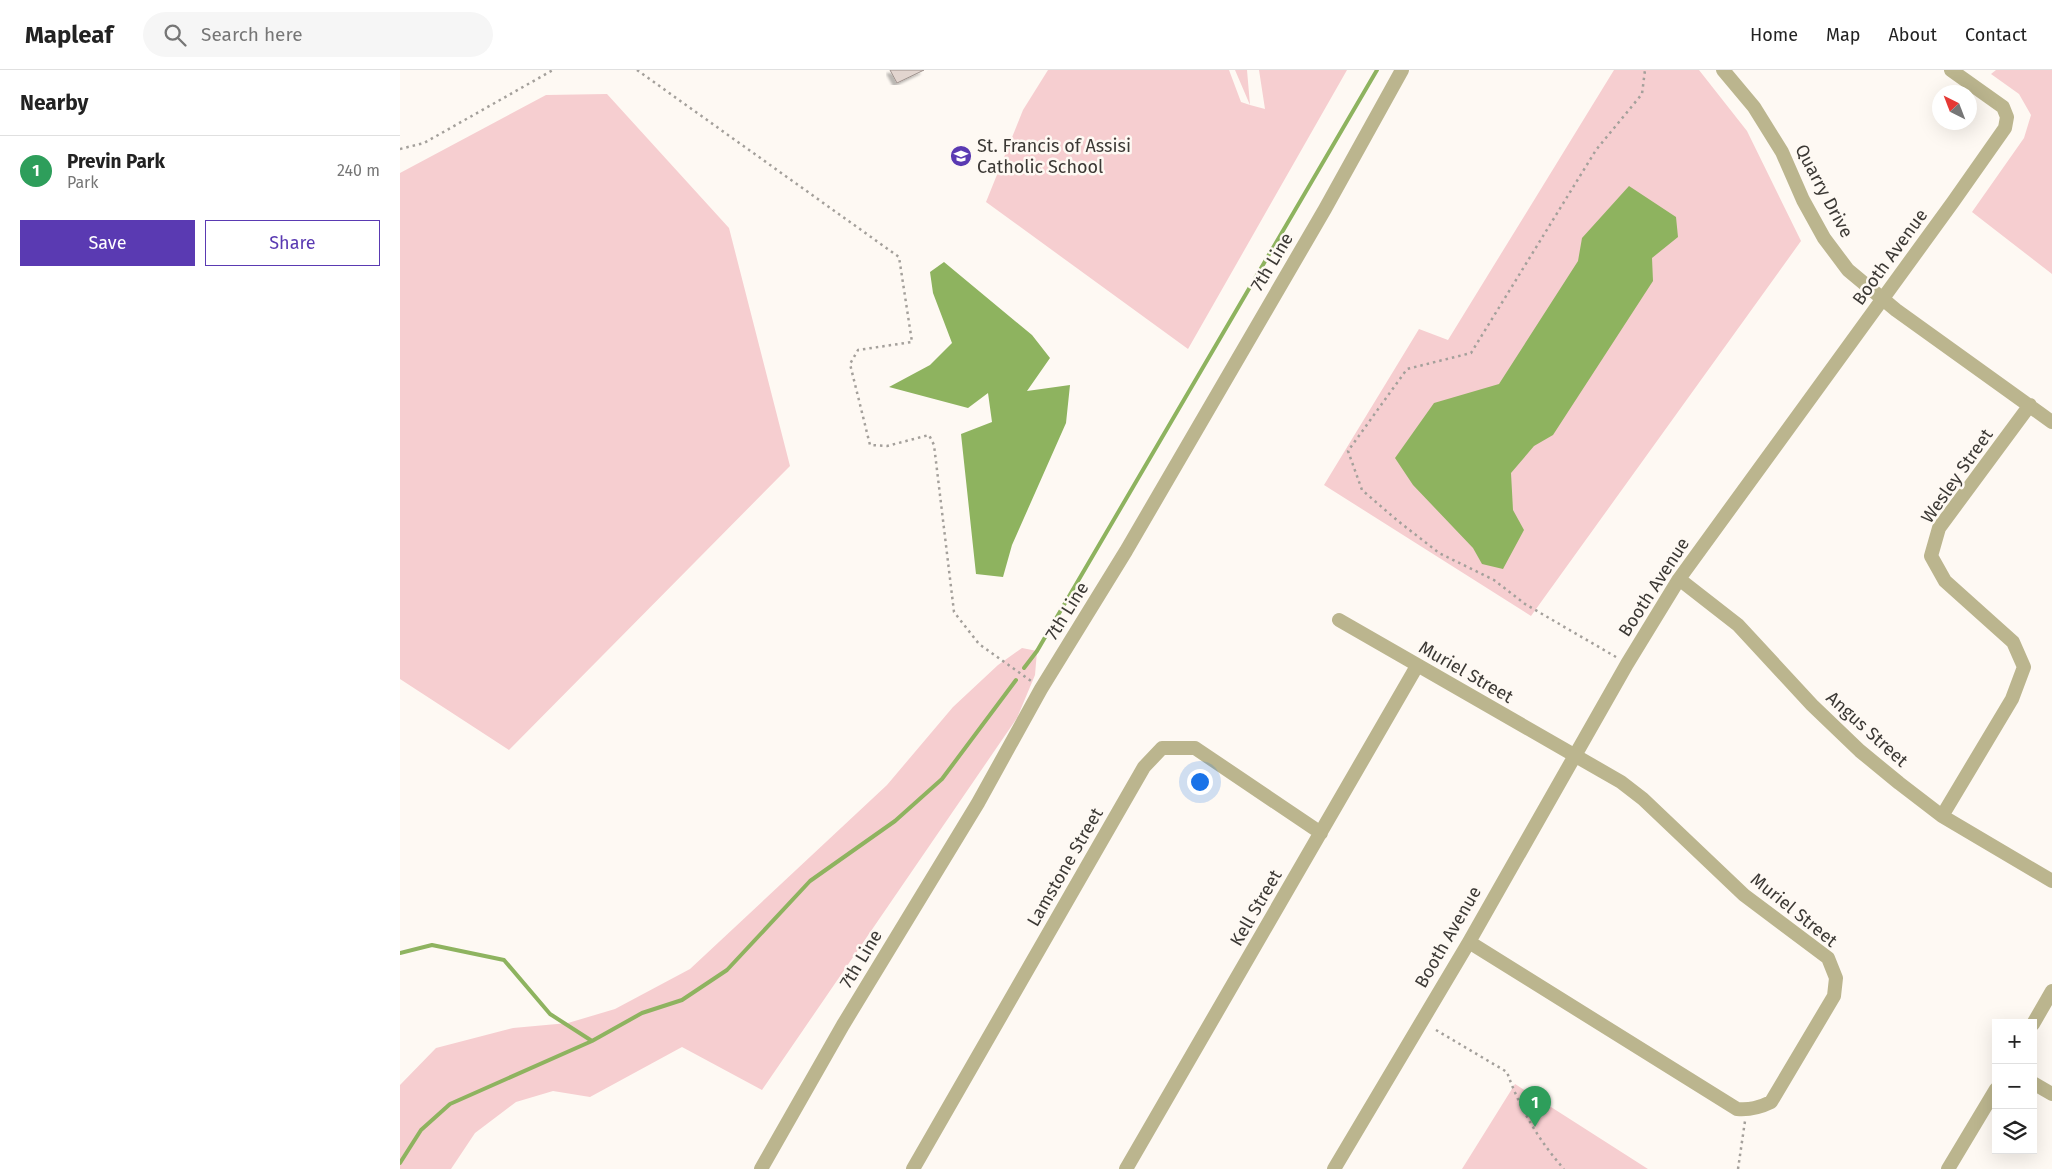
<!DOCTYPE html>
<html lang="en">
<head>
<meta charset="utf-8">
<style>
	body { margin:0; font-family:"Fira Sans",sans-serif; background:#f6f6f6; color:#222 }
	.controls { position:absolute; right:15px; bottom:15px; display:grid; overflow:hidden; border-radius:0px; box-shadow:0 5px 20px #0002 }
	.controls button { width:45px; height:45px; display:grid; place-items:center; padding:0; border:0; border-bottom:1px solid #e0e0e0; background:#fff; color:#222; font:25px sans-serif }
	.compass { position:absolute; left:1532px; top:15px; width:45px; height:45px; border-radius:50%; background:#fff; box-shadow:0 5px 20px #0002; rotate:318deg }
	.you { position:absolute; left:799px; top:711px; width:18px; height:18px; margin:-12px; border:4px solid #fff; border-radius:50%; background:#1a73e8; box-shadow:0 0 0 8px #1a73e833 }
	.badge { display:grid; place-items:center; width:32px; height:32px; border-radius:50%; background:#5a3ab2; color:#fff; font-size:16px; font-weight:700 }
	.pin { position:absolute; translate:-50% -41px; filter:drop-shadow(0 1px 2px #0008) }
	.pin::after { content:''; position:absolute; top:26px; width:18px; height:15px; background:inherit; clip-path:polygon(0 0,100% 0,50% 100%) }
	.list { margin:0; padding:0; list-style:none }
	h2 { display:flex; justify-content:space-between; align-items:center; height:65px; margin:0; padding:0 20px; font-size:21px }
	h2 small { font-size:16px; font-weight:400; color:#767676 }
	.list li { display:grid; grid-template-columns:32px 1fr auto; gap:15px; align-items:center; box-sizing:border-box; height:70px; padding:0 20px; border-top:1px solid #e0e0e0 }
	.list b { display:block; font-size:19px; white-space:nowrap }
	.list p { margin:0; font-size:16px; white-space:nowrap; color:#767676 }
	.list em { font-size:16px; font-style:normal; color:#767676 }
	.actions { display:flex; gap:10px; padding:15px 20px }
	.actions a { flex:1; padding:11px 0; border:1px solid #5a3ab2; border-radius:0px; text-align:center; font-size:18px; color:#5a3ab2 }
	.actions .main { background:#5a3ab2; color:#fff }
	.icon { flex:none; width:28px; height:28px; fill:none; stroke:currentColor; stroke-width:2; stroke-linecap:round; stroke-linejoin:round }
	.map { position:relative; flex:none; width:1652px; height:1099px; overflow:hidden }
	header { display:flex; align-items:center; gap:30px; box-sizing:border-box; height:70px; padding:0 25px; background:#fff; border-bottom:1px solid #e0e0e0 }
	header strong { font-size:24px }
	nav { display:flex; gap:28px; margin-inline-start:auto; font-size:18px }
	.search { width:350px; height:45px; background:#f6f6f6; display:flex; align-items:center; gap:12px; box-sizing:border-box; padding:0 18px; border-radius:28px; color:#767676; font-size:19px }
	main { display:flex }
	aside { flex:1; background:#fff }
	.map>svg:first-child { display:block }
</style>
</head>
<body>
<header>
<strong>Mapleaf</strong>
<div class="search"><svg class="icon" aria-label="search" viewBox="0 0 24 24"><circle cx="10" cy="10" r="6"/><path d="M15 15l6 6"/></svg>Search here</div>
<nav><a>Home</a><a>Map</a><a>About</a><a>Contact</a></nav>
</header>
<main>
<aside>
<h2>Nearby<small></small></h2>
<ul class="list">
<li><span class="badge" style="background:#2e9e5b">1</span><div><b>Previn Park</b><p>Park</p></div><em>240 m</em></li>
</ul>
<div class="actions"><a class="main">Save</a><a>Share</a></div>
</aside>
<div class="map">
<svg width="1652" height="1099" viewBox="0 0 1652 1099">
	<defs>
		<filter id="shadow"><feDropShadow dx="-3.5" dy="3.5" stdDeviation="1" flood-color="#0004"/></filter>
	</defs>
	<rect width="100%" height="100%" fill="#fef9f3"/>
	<!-- green -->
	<path fill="#f6ced0" d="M648,0H829L841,32L850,35L835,0H847L850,35L865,39L859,0H947L788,279L586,132L623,40Z
		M1214,0H1299L1347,61L1401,171L1131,546L924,415L1019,259L1048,270Z
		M1596,0H1652V204L1572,142L1624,68L1631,45L1619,24L1591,4Z
		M207,24L329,158L390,396L109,680L0,609V103L146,25Z
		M622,578L637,581L635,605L617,648L362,1020L282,977L190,1027L153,1021L116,1032L75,1063L51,1099H0V1015L36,978L113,958L168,953L215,939L290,899L487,715L553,637L598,595Z
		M1115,1014L1248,1099H1062Z"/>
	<!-- water -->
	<path fill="#8eb35f" d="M1229,116L1276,147L1278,167L1252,188L1253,211L1153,365L1134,376L1111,403L1113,440L1124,460L1103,499L1082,494L1073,478L1013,415L995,388L1034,333L1099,314L1178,191L1182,168Z
		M544,192L632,265L650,288L627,321L670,315L666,353L612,475L603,507L576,504L561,364L592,352L588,323L568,338L489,317L530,295L552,273L533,223L530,202Z"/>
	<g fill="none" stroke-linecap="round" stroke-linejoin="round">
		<!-- stream -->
		<path stroke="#8eb35f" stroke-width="4" d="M624,598L637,581L977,0
			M0,883L32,875L104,890L150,944L192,971
			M0,1093L21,1060L50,1034L192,971L242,943L282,930L327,900L410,811L495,751L542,709L616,610"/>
	</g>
	<!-- building -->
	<path fill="#e2d5cf" stroke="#9f938e" filter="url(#shadow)" d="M490,0H524L497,13Z"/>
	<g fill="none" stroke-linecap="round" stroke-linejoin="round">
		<!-- path -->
		<path stroke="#a4a09b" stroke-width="2.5" stroke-dasharray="2.5 4" stroke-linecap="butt" d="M237,0L499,187L512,272L458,280L450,294L470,375L487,376L529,365L534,375L554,542L579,574L631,611
			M0,79L24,73L153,0
			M1216,587L1125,534L1094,510L1039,483L998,451L962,420L948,381L1007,299L1071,283L1196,80L1242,24L1245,0
			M1036,960L1107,1002C1119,1037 1139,1071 1164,1099
			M1338,1099L1345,1051"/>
		<!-- minor -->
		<path stroke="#bbb58e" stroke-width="14" d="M1323,0L1354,37L1382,82L1403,130L1424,168L1448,200L1496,240L1652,352
			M1279,509L1338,555L1412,635L1460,681L1499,713L1542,746L1652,811
			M939,550L1221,712L1243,729L1344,825L1428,888L1436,908L1434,926L1371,1032C1359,1038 1350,1040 1337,1039L1069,872
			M1542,746L1612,629L1624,597L1613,572L1545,511L1531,486L1539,458L1630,335
			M1633,954L1652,921
			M1633,1013L1652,1024
			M513,1099L744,697L762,678H795L921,763
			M726,1099L1017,596
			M934,1099L1069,872L1227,594L1279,509L1553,132L1605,58L1607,47L1603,37L1551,0
			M1548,1099L1596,1019"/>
		<!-- tertiary -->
		<path stroke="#bbb58e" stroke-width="14" d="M361,1099L443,955L578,733L641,619L726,481L925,139L1002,0"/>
	</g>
	<!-- icons -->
	<defs>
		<g id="school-disc" transform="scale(1.125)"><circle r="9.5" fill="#5a3ab2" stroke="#fef9f3"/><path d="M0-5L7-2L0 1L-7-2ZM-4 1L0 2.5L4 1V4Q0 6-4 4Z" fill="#fff"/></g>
	</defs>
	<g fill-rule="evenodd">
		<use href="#school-disc" x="561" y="86"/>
	</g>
	<g text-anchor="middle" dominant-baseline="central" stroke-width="5" stroke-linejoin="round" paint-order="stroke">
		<!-- poi labels -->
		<g font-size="18" fill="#3c3935" stroke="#fef9f3" text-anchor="start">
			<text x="577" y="76">St. Francis of Assisi<tspan x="577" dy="21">Catholic School</tspan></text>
		</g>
		<!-- street labels -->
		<g font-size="18" fill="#3c3935" stroke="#fef9f3">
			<text transform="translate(1424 121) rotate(62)">Quarry Drive</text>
			<text transform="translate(1490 187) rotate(-54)">Booth Avenue</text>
			<text transform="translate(872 192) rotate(-59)">7th Line</text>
			<text transform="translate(1557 406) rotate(-55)">Wesley Street</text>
			<text transform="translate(1254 517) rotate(-57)">Booth Avenue</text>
			<text transform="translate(667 541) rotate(-58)">7th Line</text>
			<text transform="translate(1066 602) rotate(30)">Muriel Street</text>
			<text transform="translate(1467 659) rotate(42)">Angus Street</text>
			<text transform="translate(665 797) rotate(-60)">Lamstone Street</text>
			<text transform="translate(856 838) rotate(-60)">Kell Street</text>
			<text transform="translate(1394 840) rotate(39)">Muriel Street</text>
			<text transform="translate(1048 867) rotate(-60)">Booth Avenue</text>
			<text transform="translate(461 889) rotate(-59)">7th Line</text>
		</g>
	</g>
</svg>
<div class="controls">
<button>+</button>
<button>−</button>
<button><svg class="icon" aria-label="layers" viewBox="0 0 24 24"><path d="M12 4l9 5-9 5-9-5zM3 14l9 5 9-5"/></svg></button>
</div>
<svg class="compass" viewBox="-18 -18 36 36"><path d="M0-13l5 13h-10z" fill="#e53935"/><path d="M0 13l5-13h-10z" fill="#767676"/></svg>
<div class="you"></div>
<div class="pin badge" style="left:1135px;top:1057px;background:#2e9e5b">1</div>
</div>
</main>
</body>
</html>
